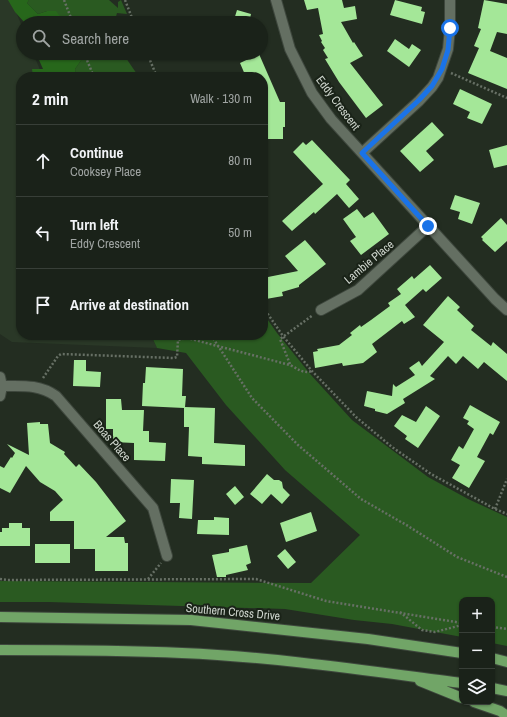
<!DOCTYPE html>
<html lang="en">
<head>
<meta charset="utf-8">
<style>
	body { margin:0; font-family:"Archivo Narrow",sans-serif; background:#272f26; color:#f1f3f6 }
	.controls { position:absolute; right:12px; bottom:12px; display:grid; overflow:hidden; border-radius:8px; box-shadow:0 1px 3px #0004 }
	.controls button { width:36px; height:36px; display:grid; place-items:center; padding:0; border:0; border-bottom:1px solid #383f38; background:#1a2219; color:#f1f3f6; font:20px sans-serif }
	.stop { position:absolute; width:12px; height:12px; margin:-9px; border:3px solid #1a73e8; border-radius:50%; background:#fff }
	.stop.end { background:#1a73e8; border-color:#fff; box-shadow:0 1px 4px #0008 }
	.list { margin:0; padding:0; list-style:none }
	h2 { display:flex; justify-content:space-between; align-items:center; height:52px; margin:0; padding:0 16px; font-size:17px }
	h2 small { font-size:13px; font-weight:400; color:#9fa4a2 }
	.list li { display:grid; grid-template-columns:26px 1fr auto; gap:12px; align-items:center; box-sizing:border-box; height:72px; padding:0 16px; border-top:1px solid #383f38 }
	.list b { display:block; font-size:15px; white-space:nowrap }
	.list p { margin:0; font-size:13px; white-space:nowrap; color:#9fa4a2 }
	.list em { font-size:13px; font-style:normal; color:#9fa4a2 }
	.icon { flex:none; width:22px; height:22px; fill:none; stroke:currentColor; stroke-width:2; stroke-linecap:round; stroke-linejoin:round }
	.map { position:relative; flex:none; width:507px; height:717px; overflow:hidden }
	.search { position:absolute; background:#1a2219; box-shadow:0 1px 3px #0004; left:16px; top:16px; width:252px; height:44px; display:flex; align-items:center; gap:10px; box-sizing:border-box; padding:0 14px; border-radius:22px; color:#9fa4a2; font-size:15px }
	.panel { position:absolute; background:#1a2219; box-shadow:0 1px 3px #0004; left:16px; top:72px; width:252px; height:268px; border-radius:16px }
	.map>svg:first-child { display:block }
</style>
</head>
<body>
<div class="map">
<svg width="507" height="717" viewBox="0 0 507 717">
	<rect width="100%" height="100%" fill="#232d21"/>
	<!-- built -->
	<path fill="#2a3827" d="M0,0H11L23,29V53H33L43,77H21V335H151L157,348L12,342L0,334Z"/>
	<!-- green -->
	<path fill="#2a5a21" d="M29,0H109L118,8V2L121,0L127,14L117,13L115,20L110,23H59L62,19L47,11L38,14L27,3Z
		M80,53H124L128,61L139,77H76L75,69L82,59Z
		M263,313L277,333L311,375L352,420L428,477L468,499L507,517V646L492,643V600H462V637L392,624L354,620L285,609L49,602H0V581L311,583L360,535L285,470L226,405L186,353L157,348L151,335H263Z"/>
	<!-- forest -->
	<path fill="#27671b" d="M8,0H29L27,3L38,14L47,11H56L62,19L59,23H25L15,12Z
		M36,53H80L82,59L75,69L76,77H33L32,69H43Z"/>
	<!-- building -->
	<path fill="#a4e798" d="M304,0H342L344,8L355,6L357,19L341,22L353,43L354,42L363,56L350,63L383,105L366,118L339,82L325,59L328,58L323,50L325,48L321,42L322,41L319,35L323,34L318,8L307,10Z
		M395,0L422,7L421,11L425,12L422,24L390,15Z
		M484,0L507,4V34L497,32L490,51L507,58V89L468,73L479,48L474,46L481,29L478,28Z
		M237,10L251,14L249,23H233Z
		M395,39L409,49L412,44L421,50L409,67L387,51Z
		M259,54L280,102H285V127H283V139H263V77H246L240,63Z
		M460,89L492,104L482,124L467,118L470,112L453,104Z
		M432,122L444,135L426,151L434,160L420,172L400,151Z
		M312,140L350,180L346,184L359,199L349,208L337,194L315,214L314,212L292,231L282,221L323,184L293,152L303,142L306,145Z
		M507,145V165L494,168L489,150Z
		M455,195L480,203L472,224L458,219L460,212L450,209Z
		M357,209L364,218L373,212L389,234L361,255L350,241L356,237L343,219Z
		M501,218L507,225V241L495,252L482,240L483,239L481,237Z
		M305,240L326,264L299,285V287L282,292L283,296L266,299L263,278L298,271L285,256Z
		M430,265L442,278L426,292L423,289L405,305L415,317L404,324L402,321L372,344L377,352L363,363L343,366L342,363L315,368L313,352L318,351L317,349L339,345L352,335L350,333L360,325L361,327L371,320L390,306L388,303L401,294L397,289L412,276L414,279Z
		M448,296L460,307L457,310L474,326L471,330L491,346L493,342L507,354V381L484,362L478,369L463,356L456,364L448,356L430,376L435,379L403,399L405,403L387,414L375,411V409L364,406L367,391L392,396L393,384L396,387L415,375L409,368L419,361L422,366L444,342L423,325Z
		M74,360H86V371L101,372L100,387L73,386Z
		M146,367L183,369L182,396H186L185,407L215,408L214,443L245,445V466L202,464V457L188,456L189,427H184V408L142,406L143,383H145Z
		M106,399H121L122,410H144L143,431H149V442L166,443L165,461L134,460V443L113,442V429H106Z
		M470,405L500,422L493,435L490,433L477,457L485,461L469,488L452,478L460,465L451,460L459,446L463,449L474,429L467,424L469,421L463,418Z
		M426,406L440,416L418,448L405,439L407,436L394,426L402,415L416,422Z
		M40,422V424H48L50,443L65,452L64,454L76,467L79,464L96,482L126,521L106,537H124L125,543H128V571H95V549H74V521H50V512L63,500L55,491L40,482L26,466L10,493L0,488V466L4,468L11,457L12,458L15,453L7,444L29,455L27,423Z
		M267,474L274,480H279L282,482L283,488L290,495L282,504L271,494L262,504L250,494Z
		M171,479L194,480L192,519L179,518L180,503H170Z
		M235,486L244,497L235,505L226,494Z
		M311,512L317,531L286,542L280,523Z
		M214,517L229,518V535L197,534L198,520H214Z
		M9,523H22V528H30V546H0V532H2V528H9Z
		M35,544H70V563H35Z
		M247,545L251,563L246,565L248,570L226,575V577H217L212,555L229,552V549Z
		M285,549L296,562L288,569L277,556Z"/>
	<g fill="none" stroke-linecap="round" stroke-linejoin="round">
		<!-- minor casing -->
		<g stroke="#3e473d" stroke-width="12">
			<path id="minor" d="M276,0L290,49L312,93L331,119L495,299L507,310
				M362,153L419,101L432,87L438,78L448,49L450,28V0
				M321,310L358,290L428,226
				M0,377L2,386L0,396
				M2,386C22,386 39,384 56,396L153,508L167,556"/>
		</g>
		<!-- major casing -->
		<g stroke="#3e473d" stroke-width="12">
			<path id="major" d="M0,617L191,620L368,639L462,653
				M0,650C61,650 121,650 182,653C276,657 369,671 462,683
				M492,658L507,662
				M420,681L462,698
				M492,688L507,691
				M474,702L500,711L507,716"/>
		</g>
		<!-- path -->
		<path stroke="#677065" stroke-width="2.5" stroke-dasharray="2 2" stroke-linecap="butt" d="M64,0L73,23
			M125,0L134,23
			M84,53L94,77
			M147,53L157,77
			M451,73L507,98
			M263,307L283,336L312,371L356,417L392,447L431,474L495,509L507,514
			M211,335L252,398L298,445L361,499L408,526L457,557L507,577
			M290,364L280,339L313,315
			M43,378L58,356L61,354L174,358L177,357L178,340L187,338L290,365C298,369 303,374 312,371
			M495,509L507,479
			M0,579L7,580L256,579L326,601L462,623
			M148,579L161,563
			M400,612L422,630L435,632L462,625
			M492,627L507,629"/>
		<!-- minor -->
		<use href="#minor" stroke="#646f62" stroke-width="10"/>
		<!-- major -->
		<use href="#major" stroke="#71a567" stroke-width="10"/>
	</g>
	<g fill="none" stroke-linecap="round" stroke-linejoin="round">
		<!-- route -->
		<path stroke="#1a73e8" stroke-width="5" d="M428,226L362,153L419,100L432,86L442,69L448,50L450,28"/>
	</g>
	<g text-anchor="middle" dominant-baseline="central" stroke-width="4" stroke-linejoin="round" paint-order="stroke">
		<!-- street labels -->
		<g font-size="12" fill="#ced5cd" stroke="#1a2318">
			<text transform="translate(338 103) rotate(53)">Eddy Crescent</text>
			<text transform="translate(369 262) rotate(-40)">Lambie Place</text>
			<text transform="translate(112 441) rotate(49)">Boas Place</text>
			<text transform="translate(233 612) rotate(5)">Southern Cross Drive</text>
		</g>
	</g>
</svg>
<div class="controls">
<button>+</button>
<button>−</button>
<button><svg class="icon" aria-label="layers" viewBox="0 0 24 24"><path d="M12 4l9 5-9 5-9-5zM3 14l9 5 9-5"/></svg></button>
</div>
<div class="stop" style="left:450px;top:28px"></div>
<div class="stop end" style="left:428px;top:226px"></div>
<div class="search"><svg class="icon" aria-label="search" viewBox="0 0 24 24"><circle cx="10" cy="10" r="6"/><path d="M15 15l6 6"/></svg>Search here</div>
<section class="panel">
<h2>2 min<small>Walk · 130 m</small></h2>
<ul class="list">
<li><svg class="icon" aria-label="ahead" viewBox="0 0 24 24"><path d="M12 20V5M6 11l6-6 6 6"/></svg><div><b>Continue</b><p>Cooksey Place</p></div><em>80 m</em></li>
<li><svg class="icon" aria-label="left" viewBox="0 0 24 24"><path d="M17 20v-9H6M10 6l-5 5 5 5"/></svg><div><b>Turn left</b><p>Eddy Crescent</p></div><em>50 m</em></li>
<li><svg class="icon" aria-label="arrive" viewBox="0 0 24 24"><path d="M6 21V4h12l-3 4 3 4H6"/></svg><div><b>Arrive at destination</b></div></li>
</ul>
</section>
</div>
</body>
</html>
